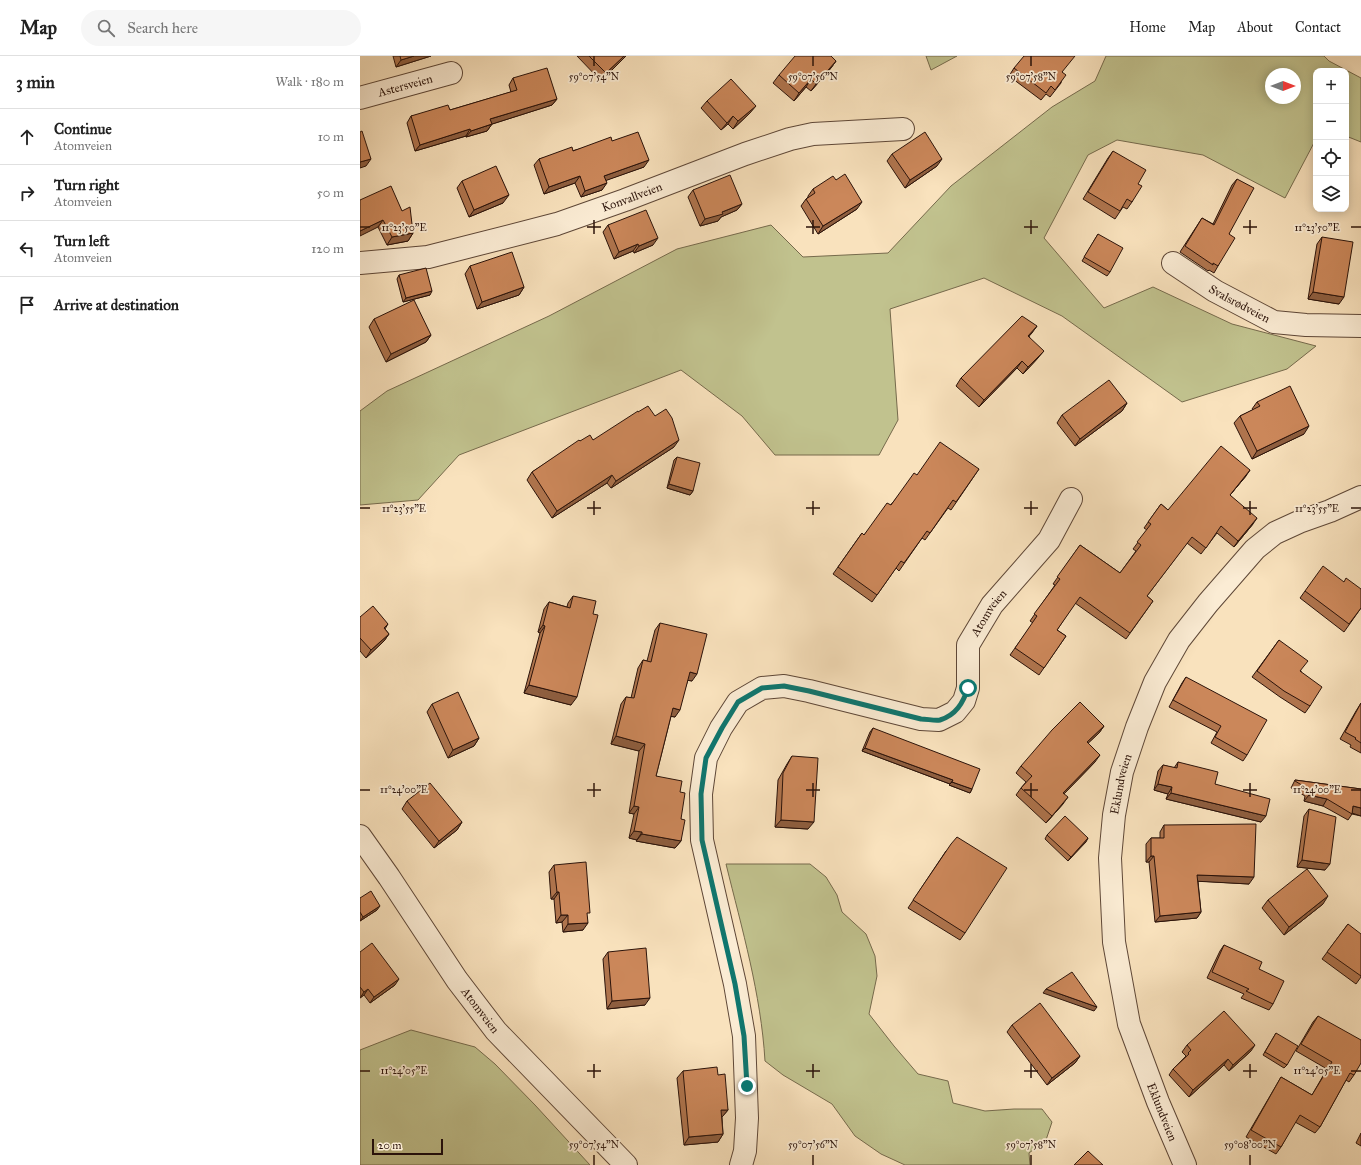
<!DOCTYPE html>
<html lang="en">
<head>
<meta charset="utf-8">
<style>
	body { margin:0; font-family:"IM FELL Great Primer",serif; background:#f6f6f6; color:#222 }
	.controls { position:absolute; right:12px; top:12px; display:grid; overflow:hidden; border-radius:8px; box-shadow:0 2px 10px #0003 }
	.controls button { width:36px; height:36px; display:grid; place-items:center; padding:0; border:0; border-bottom:1px solid #e0e0e0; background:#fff; color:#222; font:20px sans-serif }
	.compass { position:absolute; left:905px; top:12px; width:36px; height:36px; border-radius:50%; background:#fff; box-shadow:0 2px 10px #0003; rotate:90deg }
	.scale { position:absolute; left:12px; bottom:10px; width:71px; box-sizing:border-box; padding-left:4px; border:2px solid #2b130a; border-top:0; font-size:11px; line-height:14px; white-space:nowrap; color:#2b130a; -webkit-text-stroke:3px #fbecd4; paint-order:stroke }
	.stop { position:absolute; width:12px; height:12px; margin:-9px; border:3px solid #0f766e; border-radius:50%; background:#fff }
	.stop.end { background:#0f766e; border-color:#fff; box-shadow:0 1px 4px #0008 }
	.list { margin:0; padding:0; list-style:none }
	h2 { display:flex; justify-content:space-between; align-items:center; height:52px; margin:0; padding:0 16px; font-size:17px }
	h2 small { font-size:13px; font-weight:400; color:#767676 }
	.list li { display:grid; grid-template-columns:26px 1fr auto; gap:12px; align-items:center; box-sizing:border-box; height:56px; padding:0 16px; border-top:1px solid #e0e0e0 }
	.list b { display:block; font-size:15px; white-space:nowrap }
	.list p { margin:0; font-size:13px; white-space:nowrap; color:#767676 }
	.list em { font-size:13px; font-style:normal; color:#767676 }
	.icon { flex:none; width:22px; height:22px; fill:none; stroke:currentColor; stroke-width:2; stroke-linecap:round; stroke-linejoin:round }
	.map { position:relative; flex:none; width:1001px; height:1109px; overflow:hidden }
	header { display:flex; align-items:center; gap:24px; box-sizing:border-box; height:56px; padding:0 20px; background:#fff; border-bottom:1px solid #e0e0e0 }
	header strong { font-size:19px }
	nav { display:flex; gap:22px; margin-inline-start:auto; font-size:14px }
	.search { width:280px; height:36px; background:#f6f6f6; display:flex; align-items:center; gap:10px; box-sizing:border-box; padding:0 14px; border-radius:22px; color:#767676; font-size:15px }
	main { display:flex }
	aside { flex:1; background:#fff }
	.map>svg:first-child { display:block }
</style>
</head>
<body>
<header>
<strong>Map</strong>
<div class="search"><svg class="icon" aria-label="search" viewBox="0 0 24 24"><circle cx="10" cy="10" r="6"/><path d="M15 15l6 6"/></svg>Search here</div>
<nav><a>Home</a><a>Map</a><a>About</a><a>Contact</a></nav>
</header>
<main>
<aside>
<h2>3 min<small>Walk · 180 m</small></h2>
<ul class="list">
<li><svg class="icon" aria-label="ahead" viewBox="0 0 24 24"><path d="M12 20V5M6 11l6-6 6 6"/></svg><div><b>Continue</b><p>Atomveien</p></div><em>10 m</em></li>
<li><svg class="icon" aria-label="right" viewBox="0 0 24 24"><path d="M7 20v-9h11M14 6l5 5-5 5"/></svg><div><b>Turn right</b><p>Atomveien</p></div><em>50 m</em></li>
<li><svg class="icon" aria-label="left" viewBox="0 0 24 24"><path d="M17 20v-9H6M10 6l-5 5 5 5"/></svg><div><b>Turn left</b><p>Atomveien</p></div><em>120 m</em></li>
<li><svg class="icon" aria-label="arrive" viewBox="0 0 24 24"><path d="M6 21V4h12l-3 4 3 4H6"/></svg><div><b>Arrive at destination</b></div></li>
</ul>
</aside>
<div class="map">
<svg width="1001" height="1109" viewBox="0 0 1001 1109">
	<rect width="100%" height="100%" fill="#f9e2bd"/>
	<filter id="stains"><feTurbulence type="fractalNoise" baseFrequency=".005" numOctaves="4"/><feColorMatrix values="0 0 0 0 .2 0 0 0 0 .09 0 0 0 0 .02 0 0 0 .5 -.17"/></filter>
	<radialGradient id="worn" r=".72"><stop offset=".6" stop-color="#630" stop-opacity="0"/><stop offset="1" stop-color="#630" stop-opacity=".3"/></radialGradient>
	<!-- green -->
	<path fill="#c1c28e" stroke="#766a4c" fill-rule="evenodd" d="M566,0H597L571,14Z
		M746,0H964L969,5L1001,22V86L986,80V15H956V83L925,142L843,99L757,84L728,99L684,182L744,252L793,231L872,268L956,290L927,313L822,346L702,260L624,222L530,253L538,364L519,399H415L382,360L321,314L99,399L58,444L0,449V355L27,335L189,260L317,193L411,169L443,201L528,197L591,130L692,51L735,25ZM911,18H935V42H911Z
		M366,808H450L466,821L477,839L482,856L506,878L515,900L517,920L509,958L534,990L558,1018L588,1025L593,1047L625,1055L654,1053H682L692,1066L686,1084L669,1097L670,1109H545L521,1098L495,1080L472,1048L423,1019L405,1005C401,938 382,873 366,808Z
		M51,974L115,991L135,1008L175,1049L230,1109H0V994Z"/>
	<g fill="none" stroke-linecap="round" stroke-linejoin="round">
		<!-- minor casing -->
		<g stroke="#5e4737" stroke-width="24">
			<g id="minor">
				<path id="s1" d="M0,42L91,17"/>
				<path id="s2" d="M0,207L68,201L197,168L265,144L385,98L430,83L453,78L543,73"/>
				<path id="s3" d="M813,207L855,235L914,266L946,269L1001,270"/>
				<path id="s4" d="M0,780L29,821L97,924L136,975L266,1109"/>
				<path id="s5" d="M381,1109L385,1095L387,1062L384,980L375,928L342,784L341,738L346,702L361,672L378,646L402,632L424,630L449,635L561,663L579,664L595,656L604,645L608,632V589L632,549L689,484L711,443"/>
				<path id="s6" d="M825,1109L798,1046L769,968L754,886L750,802L754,759L762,716L777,671L795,626L819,584L848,547L895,493L915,477L939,466L970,455L1001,441"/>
			</g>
		</g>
		<!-- minor -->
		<use href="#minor" stroke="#fbecd4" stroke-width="22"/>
	</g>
	<!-- wall -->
	<path fill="#af744d" stroke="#2b130a" d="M33,0H71L36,11Z
		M217,0H266L241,25Z
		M476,5L471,12L451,35L446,31L434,45L413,27L419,19Z
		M654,12L703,17L701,27L690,41L686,38L681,44L649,20Z
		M153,22L197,43L192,49L132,68L127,75L106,81V80L55,95L47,67L51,60L90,54L151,36L149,29Z
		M347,45L390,57L373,73L368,68L361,74L341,52Z
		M252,85L284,111L246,124L242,134L221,141L215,127L184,138L174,109L179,103Z
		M753,95L778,128L772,146L767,153L763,151L755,163L723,143L748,102Z
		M532,98L577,110L545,132L527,105Z
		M877,123L869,178L858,210L854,217L849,214L848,215L820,196L842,162L853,168L872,129Z
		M476,124L497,153L458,178L441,150L446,143L448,141V140L453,133Z
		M102,125L143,147L109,161L97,132Z
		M333,134L382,148L377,154L361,161L358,165L340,170L328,141Z
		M0,144L53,177L48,185L27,189L18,171Z
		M248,169L293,189L274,197L273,195L254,203L243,176Z
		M738,178L750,216L747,220L722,205Z
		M962,181L979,248L948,243L957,188Z
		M110,210L164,231L159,239L117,253L105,218Z
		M39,219L70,239L43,246L37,223Z
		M14,263L71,279L66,286L26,306L9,271Z
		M677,270L669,280L678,302L663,318L657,312L619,351L596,330L601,322Z
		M897,346L944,378L892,403L874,367L880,360L893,354L892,353Z
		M767,347L762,355L715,390L697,367L702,359Z
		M233,384L314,391L251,432L247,427L192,462L167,424L172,416L220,385Z
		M317,401L333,435L330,439L307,432L314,404Z
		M619,413L591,454L588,452L565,484L562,482L539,515L536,512L512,546L473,518L502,477L504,479L557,419Z
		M886,420L870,439L893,468L874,491L857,477L841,498L827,487L787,540L793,545L766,583L715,547L697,574L706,580L679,619L650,599L673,567L670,565L695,529L693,528L720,489L760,517L776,495L773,493L787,474L784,472L801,448L808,454Z
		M984,526L1001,552L984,576L940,542L945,535Z
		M213,540L211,649L164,637L180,577L178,576L184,553L189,546L207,551L208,547Z
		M0,561L28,568L25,573L29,578L24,585L6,602L0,595Z
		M300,567L332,625L328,624L315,661L311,660L296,720L320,736L321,785L315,792L276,785L277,784L269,782L274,758L269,757L279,695L251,688L261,648L266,641L271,642L278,612L283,604L287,605L295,574Z
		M919,584L941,615L950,650L945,657L920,641L892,621Z
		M826,621L887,699L883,705L851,687L857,676L809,651L822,627Z
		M1001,647V697L990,691L991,689L980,683L996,655Z
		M72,648L119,682L114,690L88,702L67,656Z
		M744,670L739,677L728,687L735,706L704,738L703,748L686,767L656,739L661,732L666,726L656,717L661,710Z
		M513,672L612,733L610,737L589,729L590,728L502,695L510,676Z
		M432,700L448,773L415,771L418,724L427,708Z
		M818,706L855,728L901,766L806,743L808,738L794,734L798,715L803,709L814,712Z
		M935,724L1001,733V760L992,758L988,764L963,750L944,745L945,740L931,732Z
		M47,745L102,766L97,774L74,792L42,753Z
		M949,753L965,814L937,811L944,760Z
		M804,769L889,828L838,825L841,856L837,862L795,866L789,806H786V788L791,782H800V776Z
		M687,779L728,782L708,805L685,783Z
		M586,795L605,877L600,884L548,852Z
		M194,809L227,861L223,874L203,876L202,866L196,867L194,843H191L189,816Z
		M0,842L17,854L0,865Z
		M908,844L963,848L924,879L902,852Z
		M988,868L1001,921L996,928L962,903Z
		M864,889L899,913L913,948L909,954L881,942L884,938L847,922L860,895Z
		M0,896L35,929L10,947L4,939L0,942Z
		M248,896L285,949L247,953L243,903Z
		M958,960L994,1019L989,1026L986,1024L960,1071L955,1077L935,1066L921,1091L916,1098L886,1081L917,1028L921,1021L952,1039L967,1013L936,995L953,966Z
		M652,969L720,1000L715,1007L687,1029L647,976Z
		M916,977L927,1009L924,1012L903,999Z
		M827,989L891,995L869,1015L864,1009L829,1041L809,1019L813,1013L826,1000L822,996Z
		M323,1015L358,1019L368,1054L362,1061L363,1078L358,1086L324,1089L317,1022Z
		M1001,1077V1090L996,1087Z"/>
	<!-- shaded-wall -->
	<path fill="#8e5e3f" stroke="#2b130a" d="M54,0H71L36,11L41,4Z
		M264,0H266L241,25L246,17Z
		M476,5L471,12L451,35L456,28Z
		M451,23L446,31L434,45L439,37Z
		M197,43L192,49L126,70L130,63Z
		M396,50L390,57L373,73L378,65Z
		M373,60L368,68L361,74Z
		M132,68L127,75L106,81L111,75Z
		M110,73L106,80L55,95L60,89Z
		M11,103L6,110L0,112V106Z
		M582,103L577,110L545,132L550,124Z
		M289,104L284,111L239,127L244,120Z
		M220,120L215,127L184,138L189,131Z
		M247,127L242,134L221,141L225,135Z
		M149,139L143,147L109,161L114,154Z
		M502,146L497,153L458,178L463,170Z
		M382,148L377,154L361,161L358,165L340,170L345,163Z
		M23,164L18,171L0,180V175Z
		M53,177L48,185L27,189L32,181Z
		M298,182L293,189L274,197L279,190Z
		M278,188L273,195L254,203L259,196Z
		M164,231L159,239L117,253L122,246Z
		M72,235L70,239L43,246L46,242Z
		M953,236L984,241L979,248L948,243Z
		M677,270L672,277L663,287L668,280Z
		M71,279L66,286L26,306L31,298Z
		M684,295L678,302L663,318L668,311Z
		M662,305L657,312L619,351L624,344Z
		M767,347L762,355L715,390L720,383Z
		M949,370L944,378L892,403L897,395Z
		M319,384L314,391L251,432L256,425Z
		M890,414L886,420L865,445L870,439Z
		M252,419L247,427L192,462L197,455Z
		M309,428L333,435L330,439L307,432Z
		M897,462L893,468L874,491L878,485Z
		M183,569L185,570L180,577L178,576Z
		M29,578L24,585L6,602L11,594Z
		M330,616L337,618L332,625L325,624Z
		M169,629L217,641L211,649L164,637Z
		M313,652L320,654L315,661L308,660Z
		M744,670L739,677L722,693L727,686Z
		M256,680L285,688L279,695L251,688Z
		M119,682L114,690L88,702L93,694Z
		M505,692L593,724L590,728L502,695Z
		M740,699L735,706L698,744L703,737Z
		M592,726L612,733L610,737L589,729Z
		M798,728L812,731L808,738L794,734Z
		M811,737L906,760L901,766L806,743Z
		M949,739L967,743L963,750L944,745Z
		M708,741L703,748L686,767L692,760Z
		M274,750L279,751L274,758L269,757Z
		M993,750L1001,752V760L992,757Z
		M421,764L454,766L448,773L415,771Z
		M102,766L97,774L74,792L79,785Z
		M274,775L282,776L277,784L269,782Z
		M282,778L321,785L315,792L276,785Z
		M728,782L726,786L708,805L711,801Z
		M791,800H794L789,806H786Z
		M942,804L970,808L965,814L937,811Z
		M837,819L894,821L889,828L833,825Z
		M197,836H199L194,843H191Z
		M968,840L963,848L924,879L929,871Z
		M20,850L17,854L0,865L3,861Z
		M841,856L837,862L795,866L800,860Z
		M201,859H208L202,866L196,867Z
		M228,867L223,874L203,876L208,868Z
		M39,923L35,929L10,947L14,941Z
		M8,933L4,939L0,942L4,936Z
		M686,933L737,951L734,955L683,937Z
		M290,942L285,949L247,953L252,945Z
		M895,989L891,995L869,1015L873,1009Z
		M720,1000L715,1007L687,1029L692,1022Z
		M868,1003L864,1009L829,1041L833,1034Z
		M361,1054H368L362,1061H356Z
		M363,1078L358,1086L324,1089L329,1081Z"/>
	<!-- building -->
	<path fill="#cb875a" stroke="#2b130a" d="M40,0H54L41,4Z
		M229,0H264L246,17Z
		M435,0H471L476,5L456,28L451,23L439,37L419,19Z
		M664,0H715L702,16L706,19L695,34L691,30L686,37L654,12Z
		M187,12L197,43L130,63L132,68L111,75L110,73L60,89L51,60L88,49L90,54L157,34L153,22Z
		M371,23L396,50L378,65L373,60L367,67L347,45Z
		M2,75L11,103L0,106V76Z
		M278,76L289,104L244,120L247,127L225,135L220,120L189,131L179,103L212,91L213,95L251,81L252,85Z
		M565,76L582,103L550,124L532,98Z
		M753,95L786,114L778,128L782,130L772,146L767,143L760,155L728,136Z
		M136,110L149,139L114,154L102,125Z
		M485,118L502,146L463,170L446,143L455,137L453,133L473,120L476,124Z
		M370,119L382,148L362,156L363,158L345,163L333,134Z
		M877,123L894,132L869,178L875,182L858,210L853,207V209L825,190L842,162L854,169Z
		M31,130L42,155L50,151L53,177L32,181L23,164L0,175V144Z
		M286,154L298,182L279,190L278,188L259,196L248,169Z
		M738,178L763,192L750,216L724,201Z
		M962,181L993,186L984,241L953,236Z
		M152,196L164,231L122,246L110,210Z
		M66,212L72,235L46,242L39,219Z
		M54,244L71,279L31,298L14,263Z
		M662,260L677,270L668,280L684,295L668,311L662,305L624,344L601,322Z
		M749,324L767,347L720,383L702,359Z
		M930,330L949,370L897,395L880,360L900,350L897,346Z
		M288,350L295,360L306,353L312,362L319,384L256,425L252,419L197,455L172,416L219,384L220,385L230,379L233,384L278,355V356Z
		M580,386L619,413L596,446L593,444L570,477L567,475L544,507L541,505L517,539L478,511L502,477L504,479L527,447L531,449L554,417L557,419Z
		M861,390L890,414L870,439L897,462L878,485L861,470L846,492L832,481L787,540L793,545L770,577L720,541L697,574L706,580L684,612L655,592L677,560L674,558L700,523L697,521L720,489L760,517L781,489L777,486L791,468L788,466L801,448L808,454Z
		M317,401L340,407L333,435L309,428Z
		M963,510L984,526L986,522L1001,533V552L989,568L945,535Z
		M213,540L236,545L233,558L238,559L217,641L169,629L185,570L183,569L189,546L210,552Z
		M13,550L28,568L24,572L29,578L11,594L0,582V561Z
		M300,567L347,578L337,618L330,616L320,654L313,652L296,720L322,725L320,736L325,737L321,763L325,764L321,785L282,778V776L274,775L279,751L274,750L285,688L256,680L266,641L274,642L283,604L291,606Z
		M919,584L948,605L940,615L962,631L950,650L924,635L897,615Z
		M826,621L907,664L887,699L855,681L861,670L813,644Z
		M98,636L119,682L93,694L72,648Z
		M720,646L744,670L727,686L740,699L703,737L708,741L692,760L661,732L672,720L661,710L692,674Z
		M1001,647V687L995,683L996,682L985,676Z
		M513,672L620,713L612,733L592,726L593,724L505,692Z
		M432,700L458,702L454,766L421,764L423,717Z
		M818,706L858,716L855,728L910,743L906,760L811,737L812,731L798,728L803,709L817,712Z
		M935,724L1001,733V752L993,750L992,758L967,743L949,739L950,734L935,725Z
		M70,727L102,766L79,785L47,745Z
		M949,753L976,761L970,808L942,804Z
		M705,760L728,782L711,801L687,779Z
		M896,768L894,821L837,819L841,856L800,860L794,800H791V782H804V769Z
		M597,781L647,812L605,877L553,844L591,788Z
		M226,806L230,857H227L228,867L208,868V859H201L199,836H197L194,809Z
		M947,813L968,840L929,871L908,844Z
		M11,835L20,850L3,861L0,856V842Z
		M988,868L1001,878V920L967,896Z
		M12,887L39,923L14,941L8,933L4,936L0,931V896Z
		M864,889L902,906L899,913L924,925L913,948L886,935L889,933L852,916Z
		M286,892L290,942L252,945L248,896Z
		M712,916L737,951L686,933Z
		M680,947L720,1000L692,1022L652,969Z
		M864,955L895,989L873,1009L868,1003L833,1034L813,1013L829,998L828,997L831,994L827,989Z
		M958,960L1001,984V1007L994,1019L990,1017L960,1071L940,1059L921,1091L891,1074L921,1021L952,1039L972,1006L941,988Z
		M916,977L938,990L927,1009L905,996Z
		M357,1011L358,1019L365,1018L368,1054H361L363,1078L329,1081L323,1015Z
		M728,1095L743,1109H714Z"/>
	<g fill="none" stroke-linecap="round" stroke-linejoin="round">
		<!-- route -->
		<path stroke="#0f766e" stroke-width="5" d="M387,1030L384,980L375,928L342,784L341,738L346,702L362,672L378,646L402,632L424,630L449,635L561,663C567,663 575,665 580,664C596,659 603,647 608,632"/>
	</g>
	<!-- ticks -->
	<path fill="none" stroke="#2b130a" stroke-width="1.5" d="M234,0V10M453,0V10M671,0V10M234,164V178M453,164V178M671,164V178M890,164V178M0,171H10M227,171H241M446,171H460M664,171H678M883,171H897M991,171H1001M234,445V459M453,445V459M671,445V459M890,445V459M0,452H10M227,452H241M446,452H460M664,452H678M883,452H897M991,452H1001M234,727V741M453,727V741M671,727V741M890,727V741M0,734H10M227,734H241M446,734H460M664,734H678M883,734H897M991,734H1001M234,1008V1022M453,1008V1022M671,1008V1022M890,1008V1022M0,1015H10M227,1015H241M446,1015H460M664,1015H678M883,1015H897M991,1015H1001M234,1099V1109M453,1099V1109M671,1099V1109M890,1099V1109"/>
	<g text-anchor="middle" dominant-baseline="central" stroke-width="3.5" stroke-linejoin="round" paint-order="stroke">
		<!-- street labels -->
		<g font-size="12" fill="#2b130a" stroke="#fbecd4">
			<text stroke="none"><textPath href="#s1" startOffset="47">Astersveien</textPath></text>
			<text stroke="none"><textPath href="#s2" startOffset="281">Konvallveien</textPath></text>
			<text stroke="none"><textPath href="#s3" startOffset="78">Svalsrødveien</textPath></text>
			<text stroke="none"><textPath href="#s5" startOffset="813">Atomveien</textPath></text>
			<text stroke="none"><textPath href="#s6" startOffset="394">Eklundveien</textPath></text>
			<text stroke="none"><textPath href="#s4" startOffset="212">Atomveien</textPath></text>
			<text transform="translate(802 1056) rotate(68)">Eklundveien</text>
		</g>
	</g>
	<g font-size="10" text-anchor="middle" fill="#2b130a" stroke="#fbecd4" stroke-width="3.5" stroke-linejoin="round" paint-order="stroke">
		<text x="234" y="24">59°07'54"N</text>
		<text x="453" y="24">59°07'56"N</text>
		<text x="671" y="24">59°07'58"N</text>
		<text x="957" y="175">11°23'50"E</text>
		<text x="44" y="175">11°23'50"E</text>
		<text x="957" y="456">11°23'55"E</text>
		<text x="44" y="456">11°23'55"E</text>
		<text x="957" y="737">11°24'00"E</text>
		<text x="44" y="737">11°24'00"E</text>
		<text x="957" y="1018">11°24'05"E</text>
		<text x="44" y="1018">11°24'05"E</text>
		<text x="234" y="1092">59°07'54"N</text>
		<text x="453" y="1092">59°07'56"N</text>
		<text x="671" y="1092">59°07'58"N</text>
		<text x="890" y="1092">59°08'00"N</text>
	</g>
	<rect width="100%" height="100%" filter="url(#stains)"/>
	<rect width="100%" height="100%" fill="url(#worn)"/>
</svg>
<div class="controls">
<button>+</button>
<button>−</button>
<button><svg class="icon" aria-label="locate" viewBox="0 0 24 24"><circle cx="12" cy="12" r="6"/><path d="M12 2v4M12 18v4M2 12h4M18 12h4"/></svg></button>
<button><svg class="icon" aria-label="layers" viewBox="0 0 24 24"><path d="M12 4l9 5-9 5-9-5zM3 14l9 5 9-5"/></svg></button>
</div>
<svg class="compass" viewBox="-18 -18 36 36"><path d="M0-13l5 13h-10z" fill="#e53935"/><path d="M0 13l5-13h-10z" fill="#767676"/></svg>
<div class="scale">20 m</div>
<div class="stop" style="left:608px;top:632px"></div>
<div class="stop end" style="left:387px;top:1030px"></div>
</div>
</main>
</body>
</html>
